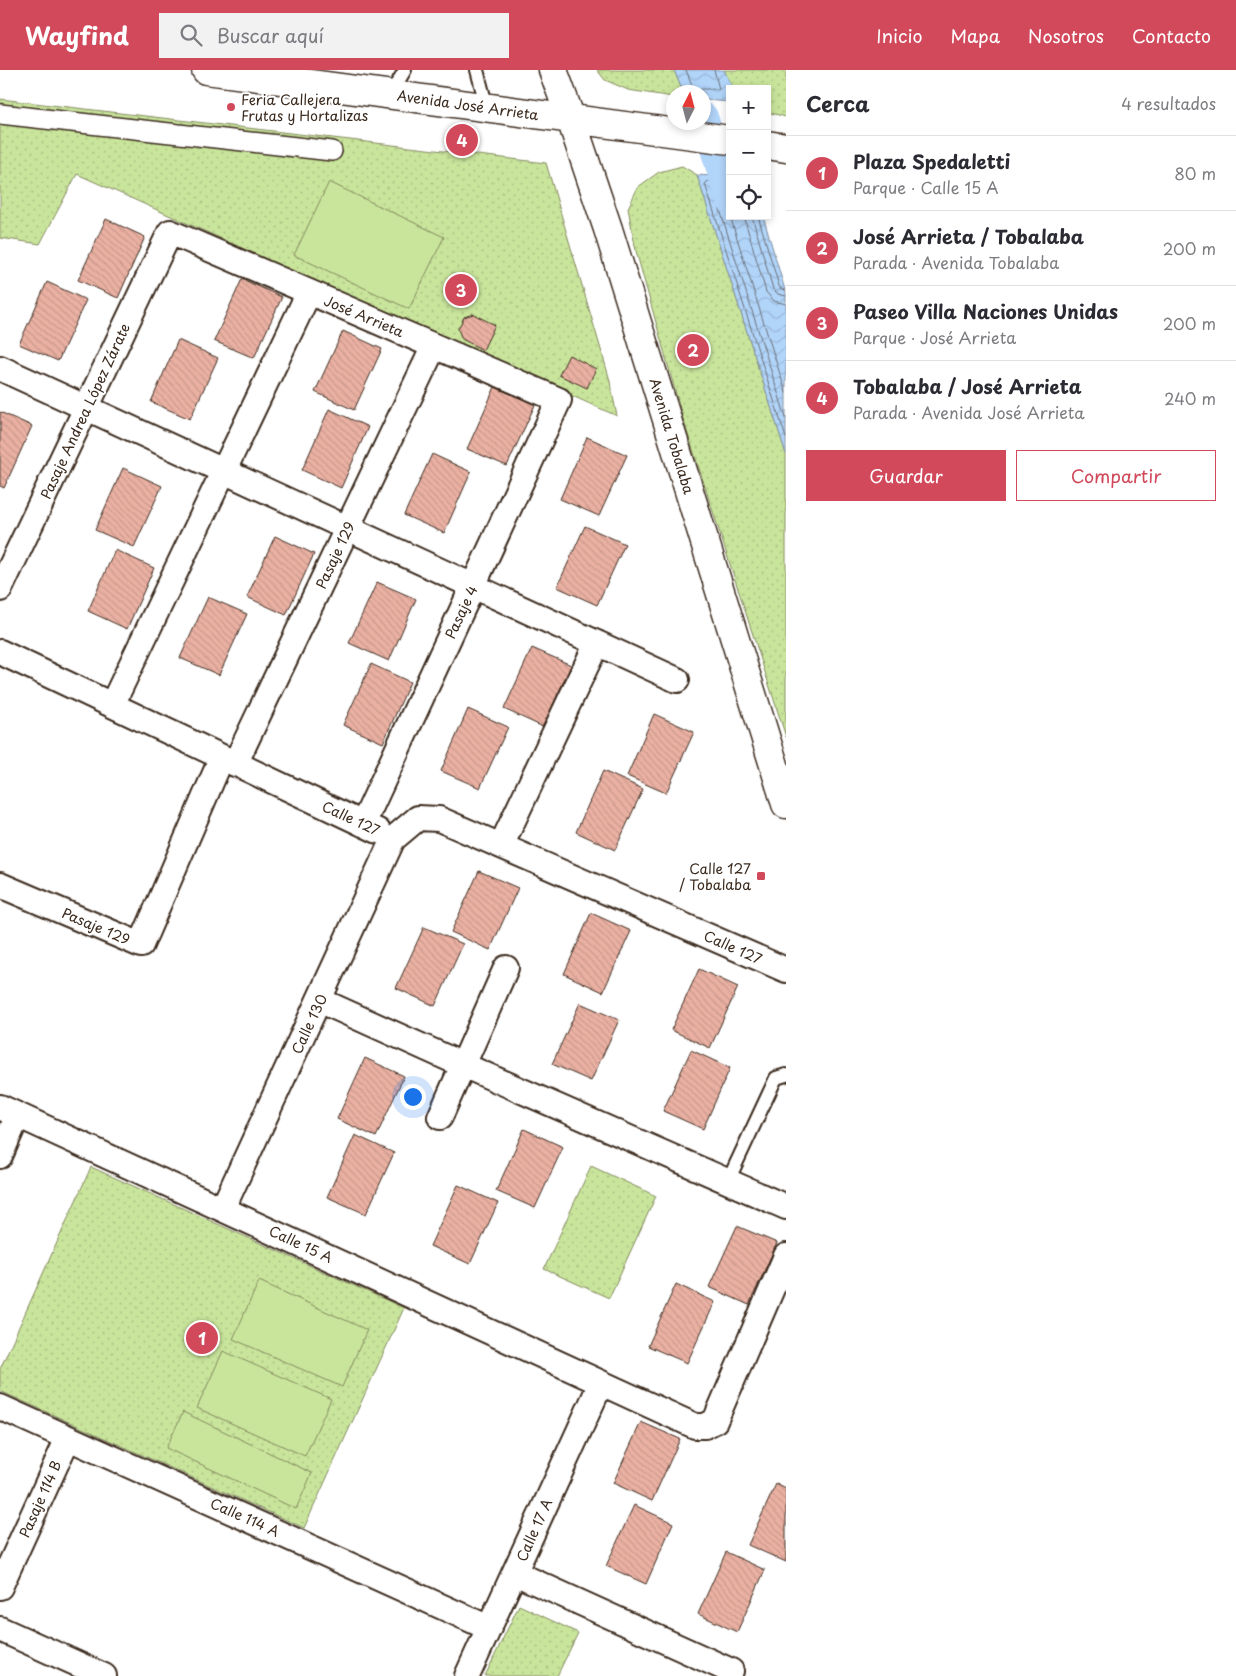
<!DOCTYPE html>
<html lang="es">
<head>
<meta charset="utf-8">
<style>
	body { margin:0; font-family:"Playpen Sans",sans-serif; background:#f2f2f3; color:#2b2b33 }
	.controls { position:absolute; right:15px; top:15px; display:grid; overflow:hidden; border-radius:0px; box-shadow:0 2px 8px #0003 }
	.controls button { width:45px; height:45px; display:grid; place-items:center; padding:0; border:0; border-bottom:1px solid #e1e1e2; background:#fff; color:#2b2b33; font:25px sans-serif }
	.compass { position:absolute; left:666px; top:15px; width:45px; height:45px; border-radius:50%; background:#fff; box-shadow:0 2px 8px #0003; rotate:6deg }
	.you { position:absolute; left:412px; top:1026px; width:18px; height:18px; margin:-12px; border:4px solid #fff; border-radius:50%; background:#1a73e8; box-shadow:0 0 0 8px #1a73e833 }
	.badge { display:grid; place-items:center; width:32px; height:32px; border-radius:50%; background:#d1495b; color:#fff; font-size:16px; font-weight:700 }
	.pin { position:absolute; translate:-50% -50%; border:2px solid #fff; box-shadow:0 1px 5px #0006 }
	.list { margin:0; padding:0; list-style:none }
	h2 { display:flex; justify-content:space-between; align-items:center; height:65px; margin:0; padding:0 20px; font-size:21px }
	h2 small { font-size:16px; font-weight:400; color:#7c7c81 }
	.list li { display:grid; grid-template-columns:32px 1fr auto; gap:15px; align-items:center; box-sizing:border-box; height:75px; padding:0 20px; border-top:1px solid #e1e1e2 }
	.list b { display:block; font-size:19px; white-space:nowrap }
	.list p { margin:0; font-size:16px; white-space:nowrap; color:#7c7c81 }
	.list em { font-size:16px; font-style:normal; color:#7c7c81 }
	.actions { display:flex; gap:10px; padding:15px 20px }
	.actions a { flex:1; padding:11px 0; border:1px solid #d1495b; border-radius:0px; text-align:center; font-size:18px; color:#d1495b }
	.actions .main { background:#d1495b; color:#fff }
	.icon { flex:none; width:28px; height:28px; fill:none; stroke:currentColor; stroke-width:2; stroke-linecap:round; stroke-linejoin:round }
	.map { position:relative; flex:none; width:786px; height:1606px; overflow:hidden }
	header { display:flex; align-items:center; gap:30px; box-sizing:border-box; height:70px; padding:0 25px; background:#d1495b; color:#fff }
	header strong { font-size:24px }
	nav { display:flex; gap:28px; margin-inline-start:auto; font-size:18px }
	.search { width:350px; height:45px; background:#f2f2f3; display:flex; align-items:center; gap:12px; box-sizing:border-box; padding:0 18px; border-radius:0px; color:#7c7c81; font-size:19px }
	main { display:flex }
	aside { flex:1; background:#fff }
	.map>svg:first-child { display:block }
</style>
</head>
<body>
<header>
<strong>Wayfind</strong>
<div class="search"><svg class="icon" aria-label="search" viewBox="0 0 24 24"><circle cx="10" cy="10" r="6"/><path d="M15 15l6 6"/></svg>Buscar aquí</div>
<nav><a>Inicio</a><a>Mapa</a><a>Nosotros</a><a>Contacto</a></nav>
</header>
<main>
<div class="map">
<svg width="786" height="1606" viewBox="0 0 786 1606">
	<defs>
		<pattern id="green-dots" width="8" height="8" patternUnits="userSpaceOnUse" patternTransform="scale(1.25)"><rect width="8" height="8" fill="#c9e59c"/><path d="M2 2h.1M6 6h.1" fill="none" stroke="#aec586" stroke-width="1.8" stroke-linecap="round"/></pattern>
		<pattern id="water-waves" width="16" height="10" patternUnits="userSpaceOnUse" patternTransform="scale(1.25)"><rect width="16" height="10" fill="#b1d4f9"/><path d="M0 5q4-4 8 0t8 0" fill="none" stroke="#99b6d5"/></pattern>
		<pattern id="building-back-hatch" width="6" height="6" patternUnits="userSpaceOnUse" patternTransform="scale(1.25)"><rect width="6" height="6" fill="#eab1a3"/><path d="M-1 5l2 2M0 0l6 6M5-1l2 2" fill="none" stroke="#ca988c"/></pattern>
	</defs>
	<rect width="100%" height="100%" fill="#fff"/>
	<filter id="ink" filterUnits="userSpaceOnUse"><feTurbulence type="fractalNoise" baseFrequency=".02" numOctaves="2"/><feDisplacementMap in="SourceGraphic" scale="10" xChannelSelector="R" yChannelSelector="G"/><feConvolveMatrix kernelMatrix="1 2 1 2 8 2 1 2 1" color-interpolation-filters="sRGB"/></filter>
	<g filter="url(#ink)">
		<!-- green -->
		<path fill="url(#green-dots)" stroke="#82885d" d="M597,0H674L683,22H674L673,27L628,20L605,10Z
			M724,0H786V47L767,42V19H733Z
			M0,29L546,93L609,307L617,346L77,104L40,174L0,168Z
			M682,96L697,105L786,384V667L683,349L636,181L628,138L638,117L659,102Z
			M591,1096L656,1126L609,1228L544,1199Z
			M91,1097L404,1238L304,1458L0,1321V1299Z
			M519,1535L578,1563L557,1606H485Z"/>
		<!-- pitch -->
		<path fill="#c9e59c" stroke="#82885d" d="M329,112L444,167L409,239L294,185Z
			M259,1211L367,1260L342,1317L233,1269Z
			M223,1281L331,1329L305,1386L197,1338Z
			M183,1342L312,1403L296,1439L166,1378Z"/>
		<!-- water -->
		<path fill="url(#water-waves)" stroke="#8290a1" d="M674,0H724L733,19H730V32L704,30V22H683Z
			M697,105L730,107V146H763L786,223V384Z"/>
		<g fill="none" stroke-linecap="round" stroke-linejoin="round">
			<!-- shore -->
			<path stroke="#6a6e76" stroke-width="1" d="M686,0L694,20L696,22L703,19H719L714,0
				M730,112L708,111L705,114L786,368
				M730,119L716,118L714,121L786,348
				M730,146L786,323
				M745,146L746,154L766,222L774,231L786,234
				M752,146L773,219L778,224L786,226
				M758,146L779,216L781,219L786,220"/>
			<!-- canal -->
			<path stroke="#b1d4f9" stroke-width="28" d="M704,47L730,130"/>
		</g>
		<!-- building -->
		<path fill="url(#building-back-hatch)" stroke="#3b2a1e" d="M106,149L145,167L118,228L78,210Z
			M242,209L282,227L254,288L214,271Z
			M47,212L86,230L58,291L19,274Z
			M473,244L495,255L483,280L462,269L458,259L464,247Z
			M343,261L382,279L354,340L315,322Z
			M178,270L218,288L190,349L151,332Z
			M569,285L596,299L587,318L559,305Z
			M495,317L535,335L507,396L467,379Z
			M329,339L368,357L341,418L302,400Z
			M0,342L32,356L4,418L0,416Z
			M587,367L627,385L599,446L560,429Z
			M432,384L471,402L444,463L404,445Z
			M123,398L162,416L134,477L95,460Z
			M585,456L625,474L597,535L557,517Z
			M275,466L314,484L286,545L247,527Z
			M115,480L154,498L127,559L88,541Z
			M377,512L416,529L389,591L349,573Z
			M208,527L247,544L219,605L180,588Z
			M532,578L571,595L543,657L504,639Z
			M371,594L410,612L383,673L343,655Z
			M468,639L508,657L480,718L441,701Z
			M654,644L694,662L666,723L627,706Z
			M603,701L643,719L615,780L576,762Z
			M479,801L518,818L490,880L451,862Z
			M591,843L631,861L603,922L564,904Z
			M424,857L463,874L435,936L396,918Z
			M699,899L738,917L710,978L671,960Z
			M580,933L619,950L591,1011L552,994Z
			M691,980L730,998L703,1059L663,1041Z
			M365,988L404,1006L376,1067L337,1049Z
			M524,1059L563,1077L535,1138L496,1121Z
			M355,1065L394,1083L366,1144L327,1127Z
			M458,1115L498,1133L470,1194L430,1176Z
			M737,1156L777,1173L749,1235L709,1217Z
			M676,1214L715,1232L687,1293L648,1276Z
			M641,1352L680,1369L652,1431L613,1413Z
			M776,1414L786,1419V1492L748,1475Z
			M634,1435L673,1453L646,1514L606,1496Z
			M726,1482L765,1500L737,1562L698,1544Z"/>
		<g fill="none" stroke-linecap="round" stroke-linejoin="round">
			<!-- service casing -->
			<g stroke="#3b2a1e" stroke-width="16">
				<path id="service" d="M477,0L487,38
					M390,25L405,0
					M728,1111L776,1008L786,1005"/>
			</g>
			<!-- pedestrian casing -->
			<g stroke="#3b2a1e" stroke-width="22">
				<path id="pedestrian" d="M0,44L332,81"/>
			</g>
			<!-- minor casing -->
			<g stroke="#3b2a1e" stroke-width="28">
				<path id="minor" d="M0,298L677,610
					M0,519L170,162L559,330L363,754
					M0,582L378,761
					M112,635L309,222
					M235,694L434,276
					M501,776L597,573
					M0,815L141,875L222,687
					M319,930L463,995L786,1137
					M0,1037L695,1356H705L715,1351L786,1186
					M440,1047L506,898
					M0,1086L18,1045
					M223,1138L393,769L418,748L439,749L786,900
					M0,1337L489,1558
					M515,1503L731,1601
					M0,1517L68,1368
					M0,1559L104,1606
					M467,1606L601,1313"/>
			</g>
			<!-- secondary casing -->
			<g stroke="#3b2a1e" stroke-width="31">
				<path id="secondary" d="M206,0L730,70
					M553,0L571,49L608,159L786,734
					M767,75L786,78"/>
			</g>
			<!-- service -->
			<use href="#service" stroke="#fff" stroke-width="12"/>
			<!-- pedestrian -->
			<use href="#pedestrian" stroke="#fff" stroke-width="19"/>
			<!-- minor -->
			<use href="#minor" stroke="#fff" stroke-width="24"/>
			<!-- secondary -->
			<use href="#secondary" stroke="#fff" stroke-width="28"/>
		</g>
	</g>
	<!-- markers -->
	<g fill="#d1495b" stroke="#fff" stroke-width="2">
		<circle cx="231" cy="37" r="5"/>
		<rect x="756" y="801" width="10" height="10" rx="2.5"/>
	</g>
	<g text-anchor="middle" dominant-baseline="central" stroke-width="4" stroke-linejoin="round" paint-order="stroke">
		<!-- poi labels -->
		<g font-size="14" fill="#3b2a1e" stroke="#fff" text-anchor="start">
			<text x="241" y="29">Feria Callejera<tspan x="241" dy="16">Frutas y Hortalizas</tspan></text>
			<text x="751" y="798" text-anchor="end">Calle 127<tspan x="751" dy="16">/ Tobalaba</tspan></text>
		</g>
		<!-- street labels -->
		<g font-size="14" fill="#3b2a1e" stroke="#fff">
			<text transform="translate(468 35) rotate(8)">Avenida José Arrieta</text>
			<text transform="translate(364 246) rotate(23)">José Arrieta</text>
			<text transform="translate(85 341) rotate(-65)">Pasaje Andrea López Zárate</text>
			<text transform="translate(672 366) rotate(73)">Avenida Tobalaba</text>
			<text transform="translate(335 485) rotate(-65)">Pasaje 129</text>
			<text transform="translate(461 542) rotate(-65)">Pasaje 4</text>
			<text transform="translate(351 748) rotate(25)">Calle 127</text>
			<text transform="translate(96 856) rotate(23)">Pasaje 129</text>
			<text transform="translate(733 877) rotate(24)">Calle 127</text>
			<text transform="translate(309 954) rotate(-65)">Calle 130</text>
			<text transform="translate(301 1174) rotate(25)">Calle 15 A</text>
			<text transform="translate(40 1429) rotate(-66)">Pasaje 114 B</text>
			<text transform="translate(245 1447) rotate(24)">Calle 114 A</text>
			<text transform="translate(534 1460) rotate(-66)">Calle 17 A</text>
		</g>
	</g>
</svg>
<div class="controls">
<button>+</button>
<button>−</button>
<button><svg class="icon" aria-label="locate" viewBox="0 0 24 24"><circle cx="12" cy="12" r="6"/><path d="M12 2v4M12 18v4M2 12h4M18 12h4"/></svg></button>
</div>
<svg class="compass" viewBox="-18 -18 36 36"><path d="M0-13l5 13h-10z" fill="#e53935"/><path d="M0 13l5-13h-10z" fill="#7c7c81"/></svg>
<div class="you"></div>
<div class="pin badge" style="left:202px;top:1268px">1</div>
<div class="pin badge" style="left:693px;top:280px">2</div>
<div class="pin badge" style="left:461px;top:220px">3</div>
<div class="pin badge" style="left:462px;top:70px">4</div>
</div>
<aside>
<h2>Cerca<small>4 resultados</small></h2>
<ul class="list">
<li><span class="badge">1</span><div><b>Plaza Spedaletti</b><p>Parque · Calle 15 A</p></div><em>80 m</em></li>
<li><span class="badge">2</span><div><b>José Arrieta / Tobalaba</b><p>Parada · Avenida Tobalaba</p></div><em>200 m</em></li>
<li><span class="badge">3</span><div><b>Paseo Villa Naciones Unidas</b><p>Parque · José Arrieta</p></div><em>200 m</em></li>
<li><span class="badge">4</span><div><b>Tobalaba / José Arrieta</b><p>Parada · Avenida José Arrieta</p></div><em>240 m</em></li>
</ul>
<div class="actions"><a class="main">Guardar</a><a>Compartir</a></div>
</aside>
</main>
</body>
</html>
